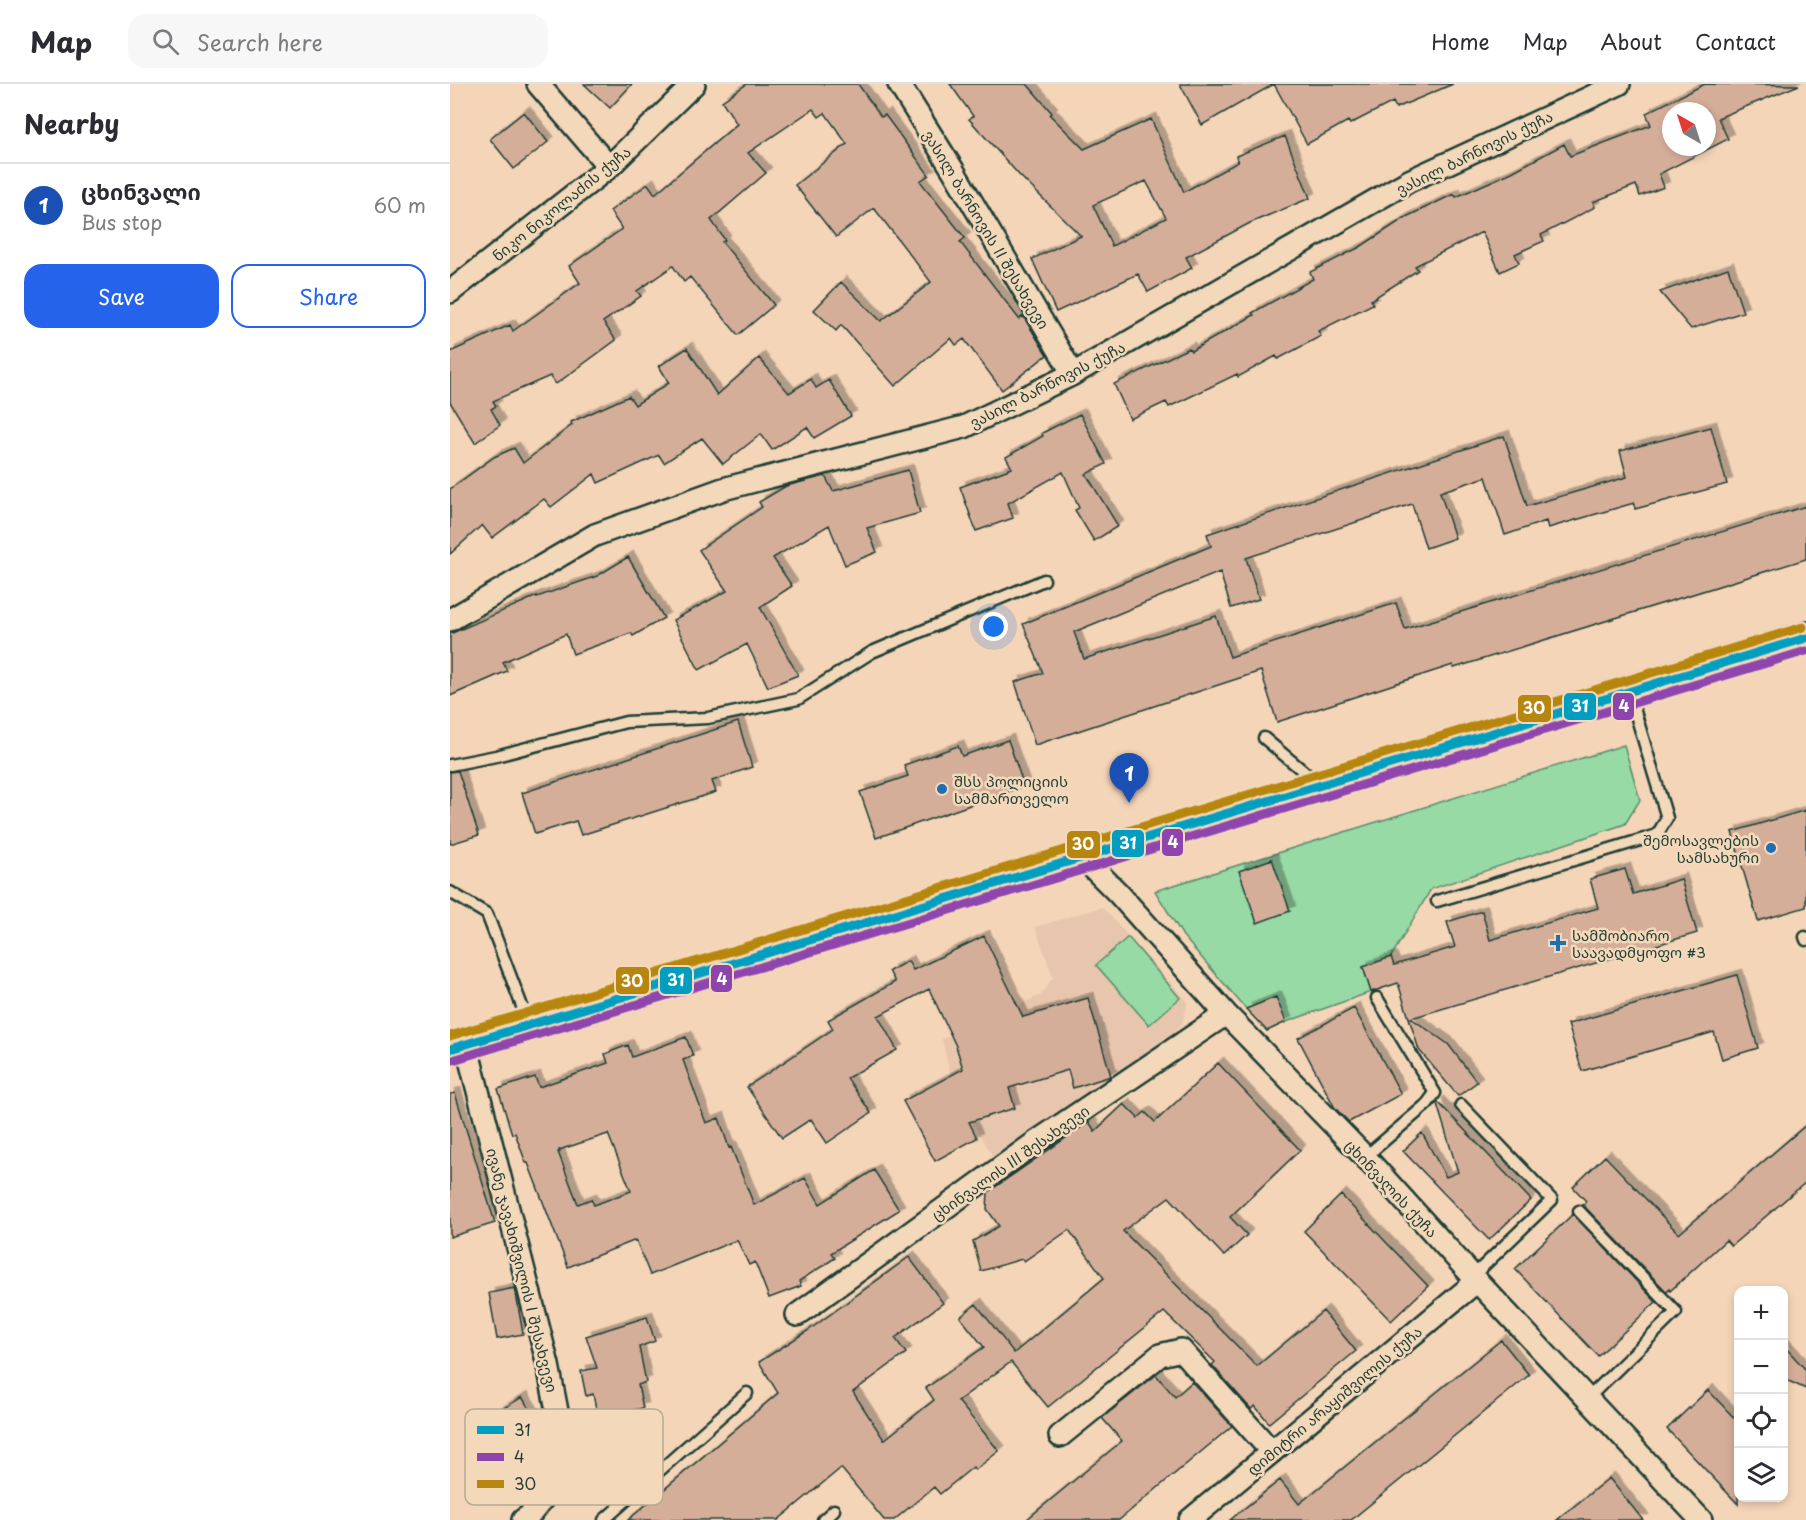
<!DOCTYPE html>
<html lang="en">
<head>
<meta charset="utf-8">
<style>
	body { margin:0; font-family:"Playpen Sans","Noto Sans Georgian",sans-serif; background:#f7f7f7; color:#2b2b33 }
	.controls { position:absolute; right:18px; bottom:18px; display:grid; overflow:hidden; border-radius:12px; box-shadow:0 3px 9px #0003 }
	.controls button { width:54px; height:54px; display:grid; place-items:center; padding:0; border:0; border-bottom:2px solid #e1e1e2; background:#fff; color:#2b2b33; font:30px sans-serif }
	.compass { position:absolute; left:1212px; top:18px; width:54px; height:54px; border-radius:50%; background:#fff; box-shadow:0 3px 9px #0003; rotate:321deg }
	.you { position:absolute; left:544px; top:543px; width:21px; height:21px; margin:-15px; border:4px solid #fff; border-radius:50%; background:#1a73e8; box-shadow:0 0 0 9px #1a73e833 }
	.badge { display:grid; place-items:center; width:39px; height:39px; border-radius:50%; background:#2563eb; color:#fff; font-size:20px; font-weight:700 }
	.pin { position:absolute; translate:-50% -50px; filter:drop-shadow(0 2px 3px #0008) }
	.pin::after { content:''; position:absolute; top:32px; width:21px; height:18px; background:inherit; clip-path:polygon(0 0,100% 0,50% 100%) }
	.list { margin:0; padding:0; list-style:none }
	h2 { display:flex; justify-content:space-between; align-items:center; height:78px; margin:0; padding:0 24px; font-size:26px }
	h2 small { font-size:20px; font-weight:400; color:#7c7c81 }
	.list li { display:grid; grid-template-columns:39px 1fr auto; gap:18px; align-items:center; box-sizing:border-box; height:84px; padding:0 24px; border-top:2px solid #e1e1e2 }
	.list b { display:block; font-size:22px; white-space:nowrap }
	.list p { margin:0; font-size:20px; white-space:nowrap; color:#7c7c81 }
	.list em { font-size:20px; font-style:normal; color:#7c7c81 }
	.actions { display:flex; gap:12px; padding:18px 24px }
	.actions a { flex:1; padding:14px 0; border:2px solid #2563eb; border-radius:18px; text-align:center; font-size:21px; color:#2563eb }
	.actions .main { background:#2563eb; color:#fff }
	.icon { flex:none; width:33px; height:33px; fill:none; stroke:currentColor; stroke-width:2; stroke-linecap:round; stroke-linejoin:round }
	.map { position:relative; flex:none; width:1356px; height:1436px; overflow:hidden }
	header { display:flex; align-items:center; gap:36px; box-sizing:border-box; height:84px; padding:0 30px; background:#fff; border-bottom:2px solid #e1e1e2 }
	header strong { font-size:28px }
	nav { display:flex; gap:33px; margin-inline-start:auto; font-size:21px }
	.search { width:420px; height:54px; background:#f7f7f7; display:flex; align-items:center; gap:15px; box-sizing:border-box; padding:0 21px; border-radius:18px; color:#7c7c81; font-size:22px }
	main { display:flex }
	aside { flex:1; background:#fff }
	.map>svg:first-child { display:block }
</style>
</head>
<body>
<header>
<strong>Map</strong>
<div class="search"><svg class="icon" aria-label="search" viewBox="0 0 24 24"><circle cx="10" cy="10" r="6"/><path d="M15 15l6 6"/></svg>Search here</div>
<nav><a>Home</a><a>Map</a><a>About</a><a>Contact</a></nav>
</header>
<main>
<aside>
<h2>Nearby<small></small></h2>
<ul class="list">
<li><span class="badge" style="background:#1a4fb4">1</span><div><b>ცხინვალი</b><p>Bus stop</p></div><em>60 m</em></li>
</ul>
<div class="actions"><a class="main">Save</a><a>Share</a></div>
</aside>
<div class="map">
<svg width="1356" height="1436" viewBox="0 0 1356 1436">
	<defs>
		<filter id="shadow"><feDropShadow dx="5.5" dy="-5.5" stdDeviation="0" flood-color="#0004"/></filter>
	</defs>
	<rect width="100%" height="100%" fill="#f5d5b8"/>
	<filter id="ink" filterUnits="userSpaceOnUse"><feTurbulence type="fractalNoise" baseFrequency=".0167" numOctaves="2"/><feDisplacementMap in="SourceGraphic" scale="12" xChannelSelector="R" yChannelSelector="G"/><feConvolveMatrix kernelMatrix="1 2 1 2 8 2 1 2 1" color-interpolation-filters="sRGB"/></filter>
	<g filter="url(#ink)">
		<!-- built -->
		<path fill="#e7c6ad" d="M652,823L738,918L732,940L665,1007L543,1073L504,1006L492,955L591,911L603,893L585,843Z"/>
		<!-- green -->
		<path fill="#97daa6" stroke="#5b8c6d" stroke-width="1.5" d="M1174,661L1190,716L1175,740L981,805L941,873L913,883L921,908L836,938L825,913L796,925L733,852L705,807Z
			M678,853L730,914L699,941L646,881Z"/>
		<!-- building -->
		<path fill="#d5ae99" stroke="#1f3d34" stroke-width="1.5" fill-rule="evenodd" filter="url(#shadow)" d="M134,0H182L160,24Z
			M297,0H408L431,33L435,31L479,91L470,97L515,154L510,158L569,235L573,232L597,271L552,306L514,255L506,261L501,254L445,302L391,241L386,247L364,226L391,198L431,237L481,198L424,124L386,153L345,101L397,60L375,29L369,33L363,25L298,69L316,89L261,136L275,156L272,158L324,221L288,251L240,193L234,198L223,182L187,207L191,212L153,238L166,256L106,300L100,292L43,317L46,322L41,325L50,341L25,359L0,318V268L60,241L63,247L130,199L119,182L172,145L160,127L198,100L205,110L287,40L272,17Z
			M500,0H577L602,29L600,31L634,65L701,35L734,108L788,78L786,72L835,52L860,114L800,139L736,173L742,184L698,208L688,190L606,228L582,175L631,152L569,91L519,35L523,32ZM696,97L716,134L662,162L643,121Z
			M730,0H1003L946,24L943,18L900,40L898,37L857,60L824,0L752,41Z
			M1255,0L1349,1L1268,34L1278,55L1209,90L1214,103L1190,112L1186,101L1143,118L1145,123L1091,151L1094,157L1065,170L1069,179L1050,188L1032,148L965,182L968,186L921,216L923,220L868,247L871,252L828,275L826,272L788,293L787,290L719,323L716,318L680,335L664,300L739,264L741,267L804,231L802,229L863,195L860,188L910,163L956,133L1004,110L1006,113L1062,88L1114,60L1120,72L1201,41L1196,29ZM1221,27H1257V63H1221Z
			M74,28L98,58L64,85L40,55Z
			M1278,184L1293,228L1241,245L1210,208Z
			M237,264L267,311L309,274L339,309L361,295L366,304L379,296L401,332L364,354L357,343L322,366L311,350L273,380L252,354L214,379L209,371L148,399L144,390L101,423L94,415L42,454L32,441L0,470V405L44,373L64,364L73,379L122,341L121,338L179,312L185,321L219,299L209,282Z
			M630,330L656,380L636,390L668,442L644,457L625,426L629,424L613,388L558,419L563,434L526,447L510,403L562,384L556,373L593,352L592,349Z
			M1261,343L1277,400L1185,425L1184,419L1098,444L1096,437L1055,451L1036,393L990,408L1005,454L976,464L962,420L796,474L809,515L781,524L770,488L624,548L634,575L766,532L780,573L946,519L955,545L1356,422V475L1004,584L1003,581L827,638L811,587L585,661L565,598L593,589L573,540L761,462L757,450L1054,352L1077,422L1177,393L1170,367Z
			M458,386L470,429L417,444L427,468L395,481L379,441L323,474L342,502L310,523L348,591L318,603L297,560L249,586L223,536L277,507L249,466L312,423L309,418L336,402L375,392L383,407Z
			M178,473L214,534L183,552L181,549L123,570L116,550L53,578L57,587L0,612V550L87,512V513L147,492Z
			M288,638L302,683L262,697L266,708L131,751L126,737L85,750L72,709Z
			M558,656L574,702L426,754L410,708L458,692L454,681L508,662L512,672Z
			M8,687L29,751L0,760V688Z
			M1356,726V823L1308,837L1282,748Z
			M822,775L840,827L807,839L789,787Z
			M1175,785L1183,810L1231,795L1247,849L961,934L998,960L1027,998L1008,1012L969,966L948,899L921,908L913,883L941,873L944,881L1005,863L997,838L1032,827L1040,856L1148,824L1140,795Z
			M534,852L573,933L638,914L661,992L623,1004L618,986L559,1004L565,1024L519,1038L527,1054L485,1077L453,1017L513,985L506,962L479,905L428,932L447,966L397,994L421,1029L377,1059L361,1035L332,1054L297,1003L383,945L378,936L445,898L439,887L458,877L463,886Z
			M1287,891L1308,964L1272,975L1264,948L1132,987L1118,940Z
			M826,913L836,938L817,947L796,925Z
			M904,924L951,1010L899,1038L885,1024L848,954Z
			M236,953L243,972L233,976L256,1039L269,1034L279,1064L281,1063L304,1121L355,1094L370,1120L424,1086L449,1126L381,1169L385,1174L349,1197L351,1202L319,1214L305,1178L299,1181L287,1156L200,1191L186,1156L118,1183L78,1079H76L65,1049L62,1050L48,1005L85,993L89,1003L158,979L155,970L178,961L182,973ZM158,1050L181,1107L144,1121L141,1115L128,1120L108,1068H110L109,1066Z
			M768,979L850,1066L780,1133L797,1151L774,1172L719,1113L673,1147L807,1282L873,1227L906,1267L819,1339L805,1322L801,1325L762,1281L765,1278L714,1228L598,1323L561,1278L508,1317L549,1367L525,1386L523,1383L490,1410L484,1403L444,1436H434L391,1384L328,1436H178L328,1309L309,1278L359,1246L459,1173L493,1219L445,1254L456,1269L403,1308L434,1356L484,1316L476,1304L534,1263L510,1233L526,1220L564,1269L654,1194L619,1146L574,1177L572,1175L531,1187L523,1157L549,1142L537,1125L538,1108L639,1038L645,1047L674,1020L688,1034L695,1028L705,1038Z
			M5,1009L45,1139L0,1153V1010Z
			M988,1018L1081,1116L1039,1156L953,1067L972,1049L996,1093L1008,1088L987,1020Z
			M1356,1041V1098L1281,1162L1276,1156L1220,1207L1219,1205L1217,1208L1133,1121L1136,1117L1123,1103L1155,1072L1229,1150Z
			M891,1111L978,1202L941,1237L854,1147Z
			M1123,1130L1206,1218L1148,1272L1065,1185Z
			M65,1204L73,1250L47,1255L39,1209Z
			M197,1233L205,1257L189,1263L196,1298L188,1301L193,1324L148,1334L143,1310L136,1312L131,1287L147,1284L136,1252Z
			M1051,1256L1079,1291L901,1436H780L830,1396L849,1420Z
			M1334,1262L1356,1286V1305L1334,1295Z
			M706,1291L725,1313L742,1298L782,1342L669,1436H576L672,1357L652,1334Z
			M1258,1306L1288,1338V1420L1217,1345Z
			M72,1313L100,1358L102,1367L100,1373L63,1396L28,1340Z
			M1159,1394L1193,1436H1107Z"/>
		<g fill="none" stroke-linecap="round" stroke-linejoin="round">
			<!-- service casing -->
			<g stroke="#1f3d34" stroke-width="15">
				<path id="service" d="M814,654L865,697
					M0,681L46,672L176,638L258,634L348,615L422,568L594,496
					M0,808L37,830L78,938
					M987,817L1207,751L1217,734L1180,611
					M1355,853L1356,856
					M1011,1021L1102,1116L1023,1192
					M915,1073L977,1020L985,1009L927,914
					M1129,1127L1226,1228L1137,1315
					M154,1436L297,1309
					M373,1436L384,1426"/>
			</g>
			<!-- minor casing -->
			<g stroke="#1f3d34" stroke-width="26">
				<path id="minor" d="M88,0L159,83
					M449,0L503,86L623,290
					M0,208L159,83L244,0
					M0,536L145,451L273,405L514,343L623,290L959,97L1169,0
					M632,773L668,809L776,930L915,1073L1027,1197L1251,1436
					M16,960L98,1281L115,1368L103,1402L79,1432L73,1436
					M347,1231L586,1058L776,930
					M610,1352L710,1271L731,1266L822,1368
					M740,1436L1027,1197"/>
			</g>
			<!-- primary casing -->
			<g stroke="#1f3d34" stroke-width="36">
				<path id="primary" d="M0,965L1356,554"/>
			</g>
			<!-- service -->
			<use href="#service" stroke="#f3d8ba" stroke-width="10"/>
			<!-- minor -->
			<use href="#minor" stroke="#f3d8ba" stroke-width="21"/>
			<!-- primary -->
			<use href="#primary" stroke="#fcde96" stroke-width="32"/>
			<!-- bus-1 casing -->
			<g stroke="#f3d8ba" stroke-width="14">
				<path id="bus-1" d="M0,965L1356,554"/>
			</g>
			<!-- bus-2 casing -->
			<g stroke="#f3d8ba" stroke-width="14">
				<path id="bus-2" d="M3,976L1356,567"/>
			</g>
			<!-- bus-3 casing -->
			<g stroke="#f3d8ba" stroke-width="14">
				<path id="bus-3" d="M0,952L1353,543"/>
			</g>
			<!-- bus-1 -->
			<use href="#bus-1" stroke="#039ebf" stroke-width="9"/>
			<!-- bus-2 -->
			<use href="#bus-2" stroke="#8e44ad" stroke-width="9"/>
			<!-- bus-3 -->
			<use href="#bus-3" stroke="#b68610" stroke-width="9"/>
		</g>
	</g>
	<!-- markers -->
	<g fill="#1f6fb2" stroke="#f3d8ba" stroke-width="2">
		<circle cx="492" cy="705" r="6"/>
		<circle cx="1321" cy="764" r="6"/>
		<path d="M1105 850h6v6h6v6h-6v6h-6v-6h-6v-6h6z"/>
	</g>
	<g text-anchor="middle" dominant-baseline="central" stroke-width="5" stroke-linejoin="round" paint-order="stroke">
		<!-- street labels -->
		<g font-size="15" fill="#1f3d34" stroke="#f3d8ba">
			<text transform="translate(1024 68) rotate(-26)">ვასილ ბარნოვის ქუჩა</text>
			<text transform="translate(111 119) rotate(-39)">ნიკო ნიკოლაძის ქუჩა</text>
			<text transform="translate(537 145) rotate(59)">ვასილ ბარნოვის II შესახვევი</text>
			<text transform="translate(597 300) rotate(-27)">ვასილ ბარნოვის ქუჩა</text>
			<text transform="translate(560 1078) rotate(-35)">ცხინვალის III შესახვევი</text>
			<text transform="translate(942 1104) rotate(47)">ცხინვალის ქუჩა</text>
			<text transform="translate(73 1186) rotate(76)">ივანე ჯავახიშვილის I შესახვევი</text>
			<text transform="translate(884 1316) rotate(-40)">დიმიტრი არაყიშვილის ქუჩა</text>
		</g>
		<!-- poi labels -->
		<g font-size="15" fill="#1f3d34" stroke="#f3d8ba" text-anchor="start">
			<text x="504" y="696">შსს პოლიციის<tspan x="504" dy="17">სამმართველო</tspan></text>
			<text x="1309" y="755" text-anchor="end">შემოსავლების<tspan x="1309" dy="17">სამსახური</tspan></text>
			<text x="1122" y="850">სამშობიარო<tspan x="1122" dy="17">საავადმყოფო #3</tspan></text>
		</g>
	</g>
	<!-- legend -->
	<rect x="15" y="1325" width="198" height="96" rx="9" fill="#f3d8ba" stroke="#b3aa92" stroke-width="1.5"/>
	<rect x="27" y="1342" width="27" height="8" fill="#039ebf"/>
	<rect x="27" y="1369" width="27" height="8" fill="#8e44ad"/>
	<rect x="27" y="1396" width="27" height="8" fill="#b68610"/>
	<g font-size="16" fill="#1f3d34">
		<text x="64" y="1352">31</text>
		<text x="64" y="1379">4</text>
		<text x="64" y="1406">30</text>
	</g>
	<g stroke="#f3d8ba" stroke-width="2">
		<rect x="1162" y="608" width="23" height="29" rx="6" fill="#8e44ad"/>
		<rect x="1113" y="608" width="34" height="29" rx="6" fill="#039ebf"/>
		<rect x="1067" y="610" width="35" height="29" rx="6" fill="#b68610"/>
		<rect x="711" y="744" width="23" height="29" rx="6" fill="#8e44ad"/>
		<rect x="661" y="745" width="34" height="29" rx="6" fill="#039ebf"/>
		<rect x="616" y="746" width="35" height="29" rx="6" fill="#b68610"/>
		<rect x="260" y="880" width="23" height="29" rx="6" fill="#8e44ad"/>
		<rect x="209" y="882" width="34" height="29" rx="6" fill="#039ebf"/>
		<rect x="165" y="882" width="35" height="29" rx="6" fill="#b68610"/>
	</g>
	<g font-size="16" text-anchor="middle" font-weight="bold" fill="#fff">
		<text x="1174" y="628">4</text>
		<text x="1130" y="628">31</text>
		<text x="1084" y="630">30</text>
		<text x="723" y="764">4</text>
		<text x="678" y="765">31</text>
		<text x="633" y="766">30</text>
		<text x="272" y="901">4</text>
		<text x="226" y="902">31</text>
		<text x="182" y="903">30</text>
	</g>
</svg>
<div class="controls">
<button>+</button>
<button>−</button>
<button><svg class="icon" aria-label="locate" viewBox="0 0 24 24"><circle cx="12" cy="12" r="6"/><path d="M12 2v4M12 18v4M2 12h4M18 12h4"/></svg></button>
<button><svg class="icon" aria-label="layers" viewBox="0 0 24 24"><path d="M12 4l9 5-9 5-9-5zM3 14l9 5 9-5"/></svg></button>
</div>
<svg class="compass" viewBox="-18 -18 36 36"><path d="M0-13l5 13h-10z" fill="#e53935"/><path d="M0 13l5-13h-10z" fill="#7c7c81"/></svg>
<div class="you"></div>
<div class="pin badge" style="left:679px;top:719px;background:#1a4fb4">1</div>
</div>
</main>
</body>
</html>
